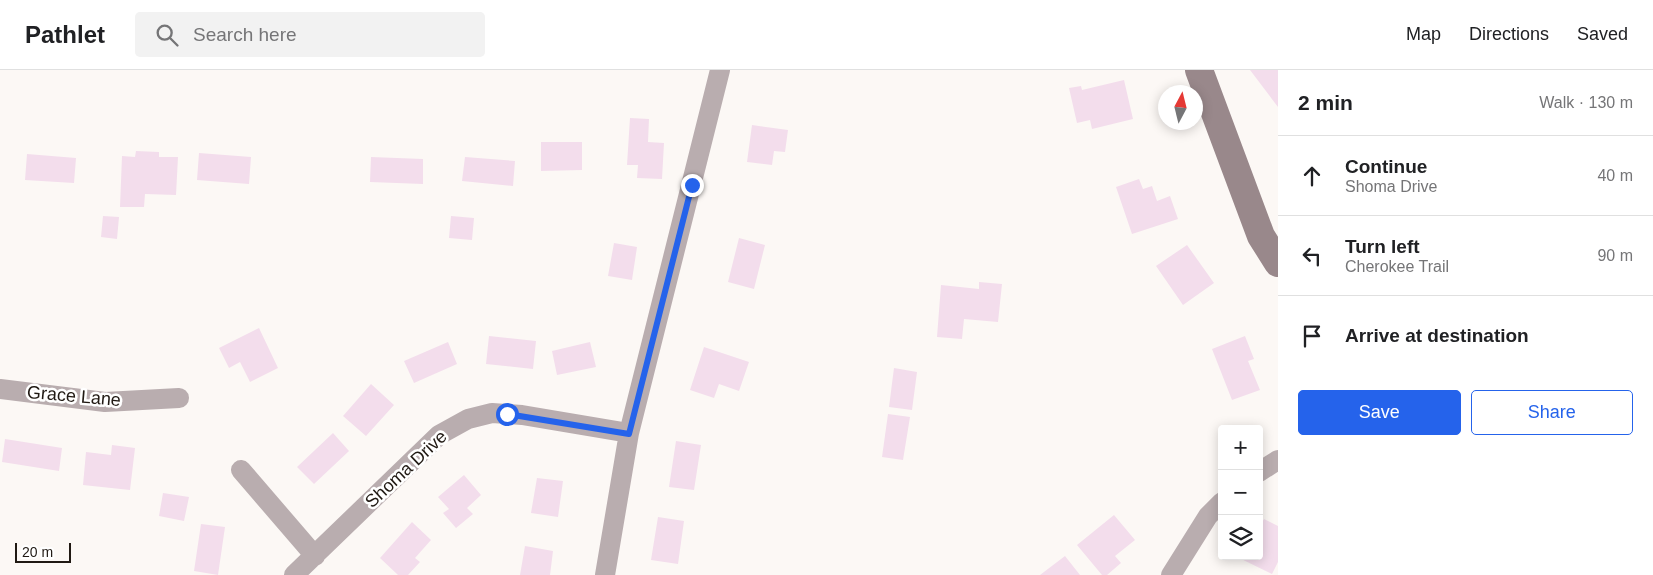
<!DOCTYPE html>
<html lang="en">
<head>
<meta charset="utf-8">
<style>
	body { margin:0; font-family:Arial,sans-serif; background:#f2f2f2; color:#202124 }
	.controls { position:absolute; right:15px; bottom:15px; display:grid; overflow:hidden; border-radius:5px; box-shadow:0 2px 12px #0003 }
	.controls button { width:45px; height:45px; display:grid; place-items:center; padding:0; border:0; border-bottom:1px solid #e0e0e0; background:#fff; color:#202124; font:25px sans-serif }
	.compass { position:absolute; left:1158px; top:15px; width:45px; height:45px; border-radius:50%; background:#fff; box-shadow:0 2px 12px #0003; rotate:7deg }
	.scale { position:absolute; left:15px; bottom:12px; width:56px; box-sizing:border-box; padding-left:5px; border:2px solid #201913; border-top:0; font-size:14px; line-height:18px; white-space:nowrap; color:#201913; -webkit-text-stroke:4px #fff; paint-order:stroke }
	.stop { position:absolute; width:15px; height:15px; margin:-11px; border:4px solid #2563eb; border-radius:50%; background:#fff }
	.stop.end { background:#2563eb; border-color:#fff; box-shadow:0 1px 5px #0008 }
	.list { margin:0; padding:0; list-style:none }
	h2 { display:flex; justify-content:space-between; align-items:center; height:65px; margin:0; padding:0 20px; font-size:21px }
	h2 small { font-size:16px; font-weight:400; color:#757577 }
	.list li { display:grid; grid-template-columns:32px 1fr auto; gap:15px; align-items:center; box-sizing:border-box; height:80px; padding:0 20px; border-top:1px solid #e0e0e0 }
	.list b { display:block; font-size:19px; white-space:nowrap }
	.list p { margin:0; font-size:16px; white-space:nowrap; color:#757577 }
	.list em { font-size:16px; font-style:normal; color:#757577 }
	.actions { display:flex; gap:10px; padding:15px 20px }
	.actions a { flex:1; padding:11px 0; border:1px solid #2563eb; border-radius:5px; text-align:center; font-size:18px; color:#2563eb }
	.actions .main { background:#2563eb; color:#fff }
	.icon { flex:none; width:28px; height:28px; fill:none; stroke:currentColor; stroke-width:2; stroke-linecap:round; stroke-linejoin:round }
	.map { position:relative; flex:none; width:1278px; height:505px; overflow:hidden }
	header { display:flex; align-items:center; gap:30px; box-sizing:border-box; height:70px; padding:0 25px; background:#fff; border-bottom:1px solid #e0e0e0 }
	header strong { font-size:24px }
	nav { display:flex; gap:28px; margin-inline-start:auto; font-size:18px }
	.search { width:350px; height:45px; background:#f2f2f2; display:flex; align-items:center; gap:12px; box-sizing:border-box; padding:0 18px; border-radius:5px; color:#757577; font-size:19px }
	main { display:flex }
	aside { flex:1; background:#fff }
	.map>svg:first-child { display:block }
</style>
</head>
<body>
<header>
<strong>Pathlet</strong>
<div class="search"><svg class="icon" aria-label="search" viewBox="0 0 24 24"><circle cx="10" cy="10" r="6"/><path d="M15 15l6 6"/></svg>Search here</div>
<nav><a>Map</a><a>Directions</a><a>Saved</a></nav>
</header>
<main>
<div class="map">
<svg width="1278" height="505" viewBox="0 0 1278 505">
	<rect width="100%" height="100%" fill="#fcf8f5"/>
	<!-- building -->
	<path fill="#f3ddec" d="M1250,0H1278V37Z
		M1124,10L1133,49L1092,59L1090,50L1077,53L1069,18L1081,16L1082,20Z
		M630,48L649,49L648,72L664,73L662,109L637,108L638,95H627Z
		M752,55L788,60L785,82L774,81L772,95L747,92Z
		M541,72H582V100L541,101Z
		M136,81L159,82V87H178L176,125L145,124L144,137H120L122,86L135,87Z
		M199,83L251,87L249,114L197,110Z
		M27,84L76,88L74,113L25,110Z
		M371,87L423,89V114L370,112Z
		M465,87L515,91L513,116L462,111Z
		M1139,109L1143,119L1152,116L1157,131L1170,126L1178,149L1132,164L1116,117Z
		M103,146L119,147L117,169L101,167Z
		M451,146L474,148L472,170L449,168Z
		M739,168L765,175L754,219L728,212Z
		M614,173L637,177L632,210L608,206Z
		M1187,175L1214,213L1183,235L1156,196Z
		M979,212L1002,214L998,252L964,249L962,269L937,267L941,215L979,219Z
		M259,258L278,298L250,312L240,292L229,298L219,278Z
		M489,266L536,271L533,299L486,294Z
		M1245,266L1254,289L1248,291L1260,320L1232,330L1212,279Z
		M448,272L457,294L414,313L404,291Z
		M590,272L596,297L557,305L552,281Z
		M704,277L749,292L739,321L719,314L714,328L690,320Z
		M894,298L917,302L912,340L889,337Z
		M371,314L394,335L366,366L343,346Z
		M888,344L910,347L903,390L882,387Z
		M333,363L349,381L314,414L297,397Z
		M5,369L62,378L59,401L2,392Z
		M676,371L701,375L694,420L669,417Z
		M112,375L135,378L130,420L83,415L86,382L111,385Z
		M464,405L481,425L467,438L473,444L456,458L443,443L449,439L438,427Z
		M537,408L563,411L558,447L531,443Z
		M163,423L189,427L184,451L159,446Z
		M1114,445L1135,470L1115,486L1121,493L1107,505H1102L1077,475Z
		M658,447L684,451L678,494L651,490Z
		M1264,449L1278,456V492L1272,504L1235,486H1259V458Z
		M412,452L431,470L415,488L420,492L408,505H398L380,488Z
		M201,454L225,457L218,505L194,501Z
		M525,476L553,481L550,505H520Z
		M1065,486L1080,505H1040Z"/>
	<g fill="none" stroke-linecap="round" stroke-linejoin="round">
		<!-- street -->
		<path stroke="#b9adaf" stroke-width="20" d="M0,319L105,332L179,328
			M241,400L315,486
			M1259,402L1278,390
			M294,505L439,365L468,349L492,343L522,345L629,363
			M605,505L629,363L720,0
			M1171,505L1208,446L1222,432"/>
		<!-- secondary -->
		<path stroke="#99888b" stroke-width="28" d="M1199,0L1261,166L1278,193"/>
	</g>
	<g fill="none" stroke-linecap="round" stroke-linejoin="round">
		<!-- route -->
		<path stroke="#2563eb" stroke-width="6" d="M507,344L629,364L692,115"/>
	</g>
	<g text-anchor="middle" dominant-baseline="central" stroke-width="5" stroke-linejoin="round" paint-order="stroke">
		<!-- street labels -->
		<g font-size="18" fill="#201913" stroke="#fff">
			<text transform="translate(74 326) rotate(5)">Grace Lane</text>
			<text transform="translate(406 399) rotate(-43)">Shoma Drive</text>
		</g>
	</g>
</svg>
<div class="controls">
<button>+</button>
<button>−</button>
<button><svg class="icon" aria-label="layers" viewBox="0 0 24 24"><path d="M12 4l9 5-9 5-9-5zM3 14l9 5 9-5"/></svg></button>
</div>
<svg class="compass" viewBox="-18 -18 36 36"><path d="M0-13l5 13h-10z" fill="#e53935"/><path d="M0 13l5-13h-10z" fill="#757577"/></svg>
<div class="scale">20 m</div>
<div class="stop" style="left:507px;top:344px"></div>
<div class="stop end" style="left:692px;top:115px"></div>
</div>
<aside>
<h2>2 min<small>Walk · 130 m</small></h2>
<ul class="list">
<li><svg class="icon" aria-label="ahead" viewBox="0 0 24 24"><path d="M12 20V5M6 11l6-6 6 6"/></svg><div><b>Continue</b><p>Shoma Drive</p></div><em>40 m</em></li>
<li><svg class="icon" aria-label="left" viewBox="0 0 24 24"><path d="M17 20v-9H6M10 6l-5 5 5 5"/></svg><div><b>Turn left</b><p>Cherokee Trail</p></div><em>90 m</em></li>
<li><svg class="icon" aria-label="arrive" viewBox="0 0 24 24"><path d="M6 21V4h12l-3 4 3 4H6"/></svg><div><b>Arrive at destination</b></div></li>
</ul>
<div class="actions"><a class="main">Save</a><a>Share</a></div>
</aside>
</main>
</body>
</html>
